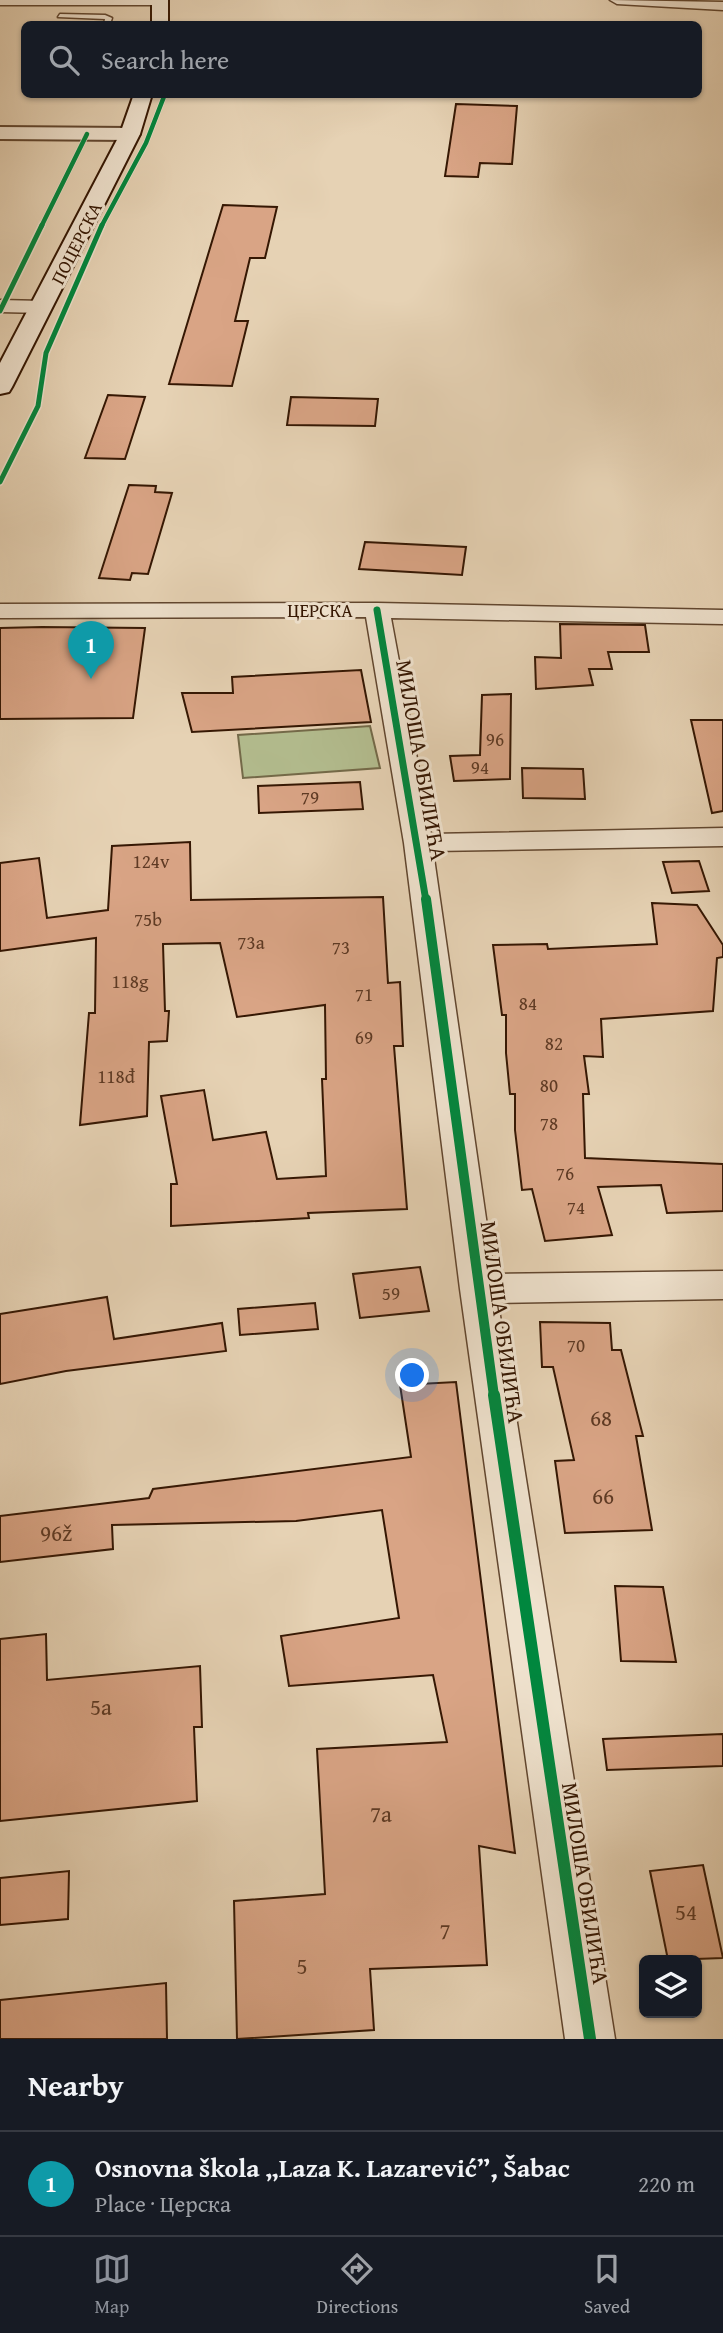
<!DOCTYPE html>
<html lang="en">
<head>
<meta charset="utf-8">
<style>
	body { margin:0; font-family:"Gentium Book Plus",serif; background:#20242c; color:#f1f3f6 }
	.controls { position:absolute; right:21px; bottom:21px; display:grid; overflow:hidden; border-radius:10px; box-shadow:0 2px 5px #0004 }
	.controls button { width:63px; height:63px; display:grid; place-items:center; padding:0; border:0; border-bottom:2px solid #363941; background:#171b24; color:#f1f3f6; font:35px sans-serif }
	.you { position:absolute; left:413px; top:1376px; width:24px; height:24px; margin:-18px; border:5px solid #fff; border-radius:50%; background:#1a73e8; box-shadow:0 0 0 10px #1a73e833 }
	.badge { display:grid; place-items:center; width:46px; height:46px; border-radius:50%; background:#8c9099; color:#fff; font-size:23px; font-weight:700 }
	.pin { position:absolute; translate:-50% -58px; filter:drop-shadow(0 2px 4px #0008) }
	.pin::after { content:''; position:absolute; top:37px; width:24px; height:21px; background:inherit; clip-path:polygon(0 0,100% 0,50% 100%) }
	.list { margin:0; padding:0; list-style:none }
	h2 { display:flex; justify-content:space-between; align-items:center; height:91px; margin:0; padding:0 28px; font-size:30px }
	h2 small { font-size:23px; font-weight:400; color:#9ea1a6 }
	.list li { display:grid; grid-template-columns:46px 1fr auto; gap:21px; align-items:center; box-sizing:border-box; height:105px; padding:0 28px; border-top:2px solid #363941 }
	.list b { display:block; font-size:26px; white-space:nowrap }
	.list p { margin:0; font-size:23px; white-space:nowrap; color:#9ea1a6 }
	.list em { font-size:23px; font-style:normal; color:#9ea1a6 }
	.icon { flex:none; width:38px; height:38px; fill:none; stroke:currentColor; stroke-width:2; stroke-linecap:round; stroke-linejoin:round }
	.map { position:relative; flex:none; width:723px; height:2039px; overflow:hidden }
	.search { position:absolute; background:#171b24; box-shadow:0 2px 5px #0004; left:21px; right:21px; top:21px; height:77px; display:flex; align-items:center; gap:18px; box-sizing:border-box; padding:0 24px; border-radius:10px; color:#9ea1a6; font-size:26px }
	.sheet { height:196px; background:#171b24 }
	nav { display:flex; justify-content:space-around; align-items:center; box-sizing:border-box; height:98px; border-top:2px solid #363941; background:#171b24; font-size:19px; color:#9ea1a6 }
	nav a { display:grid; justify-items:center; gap:4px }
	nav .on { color:#8c9099 }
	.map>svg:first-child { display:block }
</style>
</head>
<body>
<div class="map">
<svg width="723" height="2039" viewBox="0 0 723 2039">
	<rect width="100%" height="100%" fill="#e6d2b4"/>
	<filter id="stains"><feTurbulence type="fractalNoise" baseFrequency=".00286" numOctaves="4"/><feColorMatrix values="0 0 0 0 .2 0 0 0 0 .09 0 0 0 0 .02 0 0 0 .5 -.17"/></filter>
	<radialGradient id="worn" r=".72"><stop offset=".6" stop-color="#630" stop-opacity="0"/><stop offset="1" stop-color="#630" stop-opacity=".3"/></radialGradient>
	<!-- green -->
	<path fill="#b3bd8f" stroke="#746a49" stroke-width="2" d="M370,726L380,768L243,778L238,735Z"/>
	<!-- building -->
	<path fill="#d9a485" stroke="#351703" stroke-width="2" d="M456,104L517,106L512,164L480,163L478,177L445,176Z
		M223,205L277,207L265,258H250L235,321H248L232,386L169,384Z
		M108,395L145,397L125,459L85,458Z
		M291,397L378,399L375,426L287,425Z
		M129,485L156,486L155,492L172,493L148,574L132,573L130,580L99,578Z
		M365,542L466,547L462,575L359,569Z
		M560,624L645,625L649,652H608L612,669H589L593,685L536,689L535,657L561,658Z
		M42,627L145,628L133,718L0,719V628Z
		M361,670L371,722L192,732L182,693H233L232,677Z
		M511,694L510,779L454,781L450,756L480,755L482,695Z
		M691,720H723V811L712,813Z
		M522,768L583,769L585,799L523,798Z
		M360,782L363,809L259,813L258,786Z
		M190,842L191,900L383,897L388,983L400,982L403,1046H394L407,1209L308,1213L309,1218L171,1226V1184H177L161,1096L204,1090L213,1140L266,1132L277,1179L326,1176L322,1079H326L325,1005L237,1017L220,943L163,944L165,1011H169L167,1041L149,1042L147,1116L80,1125L89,1013H95L96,938L0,951V863L39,858L47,918L108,910L112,846Z
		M699,861L709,891L672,893L663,862Z
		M652,903L697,905L723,945V957L717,958L713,1011L601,1019L603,1057L584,1056L589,1094H583L585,1158L723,1164V1211L667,1213L661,1185L598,1187L612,1235L545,1241L532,1189L522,1190L515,1130V1094H510L506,1053V1015H502L493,945L547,944L548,949L657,944Z
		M420,1267L429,1311L360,1318L353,1274Z
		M107,1297L114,1339L222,1323L226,1351L66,1371L0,1384V1314Z
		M315,1303L318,1329L240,1335L238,1309Z
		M540,1322L610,1323L612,1350H621L643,1436H636L652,1530L565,1533L555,1461L574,1460L553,1367H542Z
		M456,1382L515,1853L479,1846L487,1965L370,1969L374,2030L237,2039L234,1901L325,1894L317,1749L447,1742L433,1675L289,1686L281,1636L399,1618L382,1510L296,1521L112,1525L113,1549L0,1562V1516L149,1498L153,1489L411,1457L400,1385Z
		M615,1586L663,1587L676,1662L621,1661Z
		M46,1634L47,1680L200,1666L202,1727H194L197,1801L0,1821V1639Z
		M723,1734V1766L607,1770L603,1739Z
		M703,1865L723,1958L668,1960L650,1871Z
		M69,1871L68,1919L0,1925V1878Z
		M166,1983L167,2039H0V2000Z"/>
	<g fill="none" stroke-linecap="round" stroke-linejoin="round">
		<!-- service casing -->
		<g stroke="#61462f" stroke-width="3">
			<path id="service" d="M60,14L105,15L112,18L110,24H104L105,19L58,17Z"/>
		</g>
		<!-- minor casing -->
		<g stroke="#61462f" stroke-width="3">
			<path id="minor" d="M0,0H165L166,1L159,5H0Z
				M610,0L723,2V10L617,4Z
				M0,300L43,301L52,307L43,313L0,312Z
				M377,603L723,610V624L391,618L431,834L723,828V846L433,851L494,1274L723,1271V1299L498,1303L615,2039H565L460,1289L404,843L366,617L0,618V604Z"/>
		</g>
		<!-- tertiary casing -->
		<g stroke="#61462f" stroke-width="4">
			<path id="tertiary" d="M0,127L130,128L140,134L130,140L0,139Z"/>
		</g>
		<!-- secondary casing -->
		<g stroke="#351703" stroke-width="4">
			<path id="secondary" d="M152,0H168V24H152Z
				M134,94H152L140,134L12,387L9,392L0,394V363L120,134Z"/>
		</g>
		<!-- service -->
		<use href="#service" fill="#efe2ce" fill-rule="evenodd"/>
		<!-- minor -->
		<use href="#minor" fill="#efe2ce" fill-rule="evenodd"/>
		<!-- tertiary -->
		<use href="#tertiary" fill="#efe2ce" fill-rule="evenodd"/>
		<!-- secondary -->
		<use href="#secondary" fill="#efe2ce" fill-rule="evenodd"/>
		<!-- cycleway-far4 casing -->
		<g stroke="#efe2ce" stroke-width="6">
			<path id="cycleway-far4" d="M41,227L87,134
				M101,227L146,143L165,94"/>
		</g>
		<!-- cycleway-far3 casing -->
		<g stroke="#efe2ce" stroke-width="8">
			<path id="cycleway-far3" d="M0,311L42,225
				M0,482L38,406L46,353L102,225"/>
		</g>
		<!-- cycleway-far2 casing -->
		<g stroke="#efe2ce" stroke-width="10">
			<path id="cycleway-far2" d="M377,610L426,901"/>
		</g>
		<!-- cycleway-far1 casing -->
		<g stroke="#efe2ce" stroke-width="14">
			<path id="cycleway-far1" d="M426,899L494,1396"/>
		</g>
		<!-- cycleway casing -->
		<g stroke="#efe2ce" stroke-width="17">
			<path id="cycleway" d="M494,1395L590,2039"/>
		</g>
		<!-- cycleway-far4 -->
		<use href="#cycleway-far4" stroke="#00873e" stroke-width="4.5"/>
		<!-- cycleway-far3 -->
		<use href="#cycleway-far3" stroke="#00873e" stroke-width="5"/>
		<!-- cycleway-far2 -->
		<use href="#cycleway-far2" stroke="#00873e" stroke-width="7"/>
		<!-- cycleway-far1 -->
		<use href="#cycleway-far1" stroke="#00873e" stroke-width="10"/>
		<!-- cycleway -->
		<use href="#cycleway" stroke="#00873e" stroke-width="12"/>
	</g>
	<g text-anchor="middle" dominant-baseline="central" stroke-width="6" stroke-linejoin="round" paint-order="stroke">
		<!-- far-street labels -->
		<g font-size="19" fill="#351703" stroke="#efe2ce">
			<text transform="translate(76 243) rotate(-63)">ПОЦЕРСКА</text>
			<text x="320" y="610">ЦЕРСКА</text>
		</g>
		<!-- number labels -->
		<g font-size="19" fill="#5e3a24">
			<text x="495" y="739">96</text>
			<text x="480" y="767">94</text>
			<text x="310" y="797">79</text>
			<text x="151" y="861">124v</text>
			<text x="148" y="919">75b</text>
			<text x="251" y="942">73a</text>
			<text x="341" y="947">73</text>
			<text x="130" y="981">118g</text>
			<text x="364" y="994">71</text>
			<text x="528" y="1003">84</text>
			<text x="364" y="1037">69</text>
			<text x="554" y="1043">82</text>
			<text x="116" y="1076">118đ</text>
			<text x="549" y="1085">80</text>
			<text x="549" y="1123">78</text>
			<text x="565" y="1173">76</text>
			<text x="576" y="1207">74</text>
			<text x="391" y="1293">59</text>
			<text x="576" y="1345">70</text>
		</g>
		<!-- street labels -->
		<g font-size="23" fill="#351703" stroke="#efe2ce">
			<text transform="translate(422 760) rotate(80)">МИЛОША ОБИЛИЋА</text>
			<text transform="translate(503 1322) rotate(82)">МИЛОША ОБИЛИЋА</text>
			<text transform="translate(586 1883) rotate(81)">МИЛОША ОБИЛИЋА</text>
		</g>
		<!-- near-number labels -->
		<g font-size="23" fill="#5e3a24">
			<text x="601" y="1417">68</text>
			<text x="603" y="1495">66</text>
			<text x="56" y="1532">96ž</text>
			<text x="101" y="1706">5a</text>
			<text x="381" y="1813">7a</text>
			<text x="686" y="1911">54</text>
			<text x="445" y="1930">7</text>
			<text x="302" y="1965">5</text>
		</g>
	</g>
	<rect width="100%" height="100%" filter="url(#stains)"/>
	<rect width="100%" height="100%" fill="url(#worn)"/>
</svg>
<div class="controls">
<button><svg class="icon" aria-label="layers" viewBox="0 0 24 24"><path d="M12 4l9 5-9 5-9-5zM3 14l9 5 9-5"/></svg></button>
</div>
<div class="you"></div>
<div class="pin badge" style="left:91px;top:679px;background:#0f9aa8">1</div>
<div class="search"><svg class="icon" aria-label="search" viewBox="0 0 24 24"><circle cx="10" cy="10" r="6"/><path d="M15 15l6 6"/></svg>Search here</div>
</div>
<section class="sheet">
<h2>Nearby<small></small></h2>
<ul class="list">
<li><span class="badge" style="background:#0f9aa8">1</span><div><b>Osnovna škola „Laza K. Lazarević”, Šabac</b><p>Place · Церска</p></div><em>220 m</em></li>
</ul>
</section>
<nav>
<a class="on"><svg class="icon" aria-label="map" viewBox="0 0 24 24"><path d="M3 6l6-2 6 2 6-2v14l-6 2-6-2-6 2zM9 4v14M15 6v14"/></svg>Map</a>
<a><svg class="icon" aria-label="directions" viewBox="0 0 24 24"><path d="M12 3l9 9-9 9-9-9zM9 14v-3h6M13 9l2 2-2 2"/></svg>Directions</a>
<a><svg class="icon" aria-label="saved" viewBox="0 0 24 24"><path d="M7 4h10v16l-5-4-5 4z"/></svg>Saved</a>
</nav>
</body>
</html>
